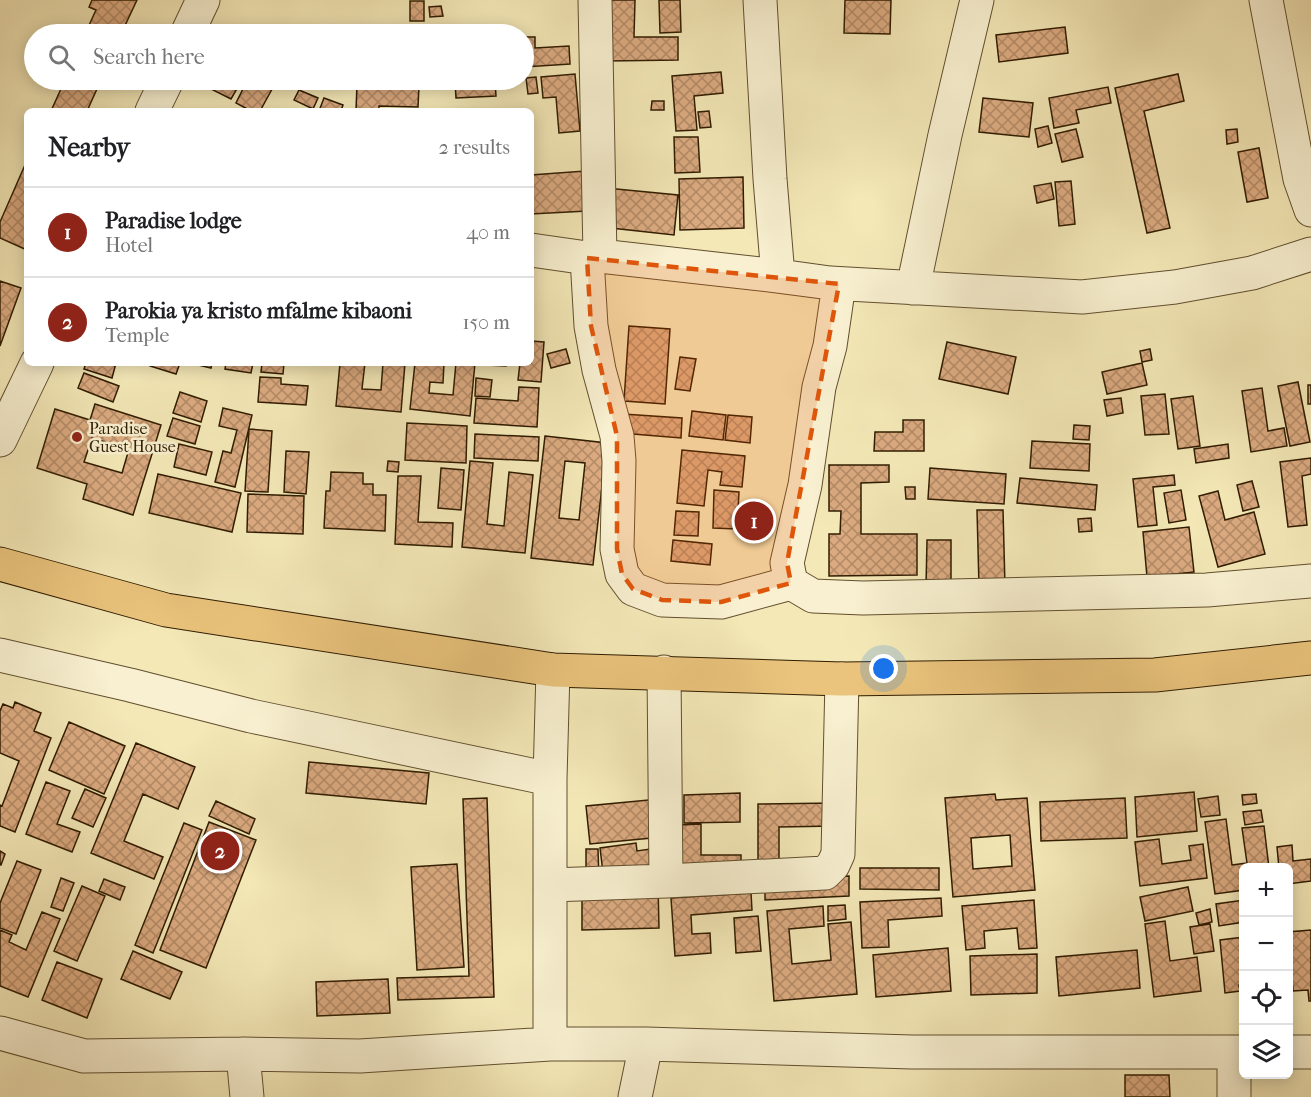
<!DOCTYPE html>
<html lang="en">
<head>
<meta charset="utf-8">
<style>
	body { margin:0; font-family:"IM FELL French Canon",serif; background:#f2f2f2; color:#202124 }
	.controls { position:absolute; right:18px; bottom:18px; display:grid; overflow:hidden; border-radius:9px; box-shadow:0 3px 15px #0003 }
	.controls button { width:54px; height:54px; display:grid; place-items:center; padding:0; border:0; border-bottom:2px solid #e0e0e0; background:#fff; color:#202124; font:30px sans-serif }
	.you { position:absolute; left:884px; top:669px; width:21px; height:21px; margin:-15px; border:4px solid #fff; border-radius:50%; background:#1a73e8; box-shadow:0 0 0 9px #1a73e833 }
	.badge { display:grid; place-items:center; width:39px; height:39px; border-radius:50%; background:#8f2418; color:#fff; font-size:20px; font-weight:700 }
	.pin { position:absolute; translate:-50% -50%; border:3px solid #fff; box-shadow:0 2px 6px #0006 }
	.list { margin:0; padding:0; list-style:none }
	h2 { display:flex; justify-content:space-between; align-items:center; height:78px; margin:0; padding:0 24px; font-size:26px }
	h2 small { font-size:20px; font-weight:400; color:#757577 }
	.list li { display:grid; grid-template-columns:39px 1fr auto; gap:18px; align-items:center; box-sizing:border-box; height:90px; padding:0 24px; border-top:2px solid #e0e0e0 }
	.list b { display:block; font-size:22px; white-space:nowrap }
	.list p { margin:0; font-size:20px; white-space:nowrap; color:#757577 }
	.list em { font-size:20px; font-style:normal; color:#757577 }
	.icon { flex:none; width:33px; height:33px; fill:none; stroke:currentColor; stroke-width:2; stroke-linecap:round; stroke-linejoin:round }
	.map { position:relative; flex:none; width:1311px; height:1097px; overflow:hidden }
	.search { position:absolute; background:#fff; box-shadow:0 3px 15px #0003; left:24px; top:24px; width:510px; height:66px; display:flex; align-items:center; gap:15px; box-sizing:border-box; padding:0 21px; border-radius:33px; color:#757577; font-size:22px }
	.panel { position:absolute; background:#fff; box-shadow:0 3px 15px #0003; left:24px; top:108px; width:510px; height:258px; border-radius:9px }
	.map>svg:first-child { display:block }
</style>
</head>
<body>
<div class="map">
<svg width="1311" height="1097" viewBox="0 0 1311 1097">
	<defs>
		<pattern id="building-cross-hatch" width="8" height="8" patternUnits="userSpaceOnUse" patternTransform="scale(1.5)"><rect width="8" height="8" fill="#dbaa80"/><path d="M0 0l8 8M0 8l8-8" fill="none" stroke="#b28a66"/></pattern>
	</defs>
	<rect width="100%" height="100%" fill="#f4e8b7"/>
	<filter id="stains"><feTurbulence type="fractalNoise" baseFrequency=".00333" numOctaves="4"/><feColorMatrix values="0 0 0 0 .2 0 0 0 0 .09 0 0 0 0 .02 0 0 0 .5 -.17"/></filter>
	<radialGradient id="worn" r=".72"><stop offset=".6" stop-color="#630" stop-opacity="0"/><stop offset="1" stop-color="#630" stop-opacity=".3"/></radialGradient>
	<!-- building -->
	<path fill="url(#building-cross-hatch)" stroke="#301c00" stroke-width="1.5" fill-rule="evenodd" d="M92,0H137L121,34H85L96,10L89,7Z
		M607,0H635L634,37H678V60L607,61Z
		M659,0H680L681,32L660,33Z
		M845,0H891L890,34L844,33Z
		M410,1H424V21H410Z
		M441,6L443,16L430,17L429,7Z
		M244,26L261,34H239Z
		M481,26H503V34H481Z
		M1065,27L1068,53L999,62L996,35Z
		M524,37H535V48L569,46L570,64L524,67Z
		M721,72L723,93L694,96L697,130L676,131L672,76Z
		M575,74L580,131L559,133L556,97L543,98L541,77Z
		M1178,74L1184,101L1144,111L1170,228L1147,233L1115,88Z
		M536,77L538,93L528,94L526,78Z
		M65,80H101L87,111H51Z
		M216,80H242L231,99L211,89Z
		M256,80H277L260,111H251L236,103L246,83L253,86Z
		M455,80H495L496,96L456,98Z
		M357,84L419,86L418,107L379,106V111H356Z
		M1108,87L1111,103L1076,110L1079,123L1054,128L1049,98Z
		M299,90L318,98L313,109L294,100Z
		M324,98L343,105L341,111H319Z
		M983,98L1033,103L1029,137L979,132Z
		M652,101H664V110H651Z
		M709,111L711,127L700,128L698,112Z
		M1048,126L1052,143L1038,147L1035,129Z
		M1076,129L1083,157L1062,162L1055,134Z
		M1237,129L1238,142L1227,144L1226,130Z
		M674,137H698L700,172L675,173Z
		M1259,148L1268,198L1247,202L1238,152Z
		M25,165L27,166V250L0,238V222Z
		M585,171L587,211L531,214V175Z
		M743,177L744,228L680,230L679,179Z
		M1071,181L1075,224L1059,226L1055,182Z
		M1051,183L1054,199L1037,203L1034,186Z
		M606,188L678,195L674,235L602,227Z
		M0,281L21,288L0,346Z
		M629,326L670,329L665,404L624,401Z
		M531,341L544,342L541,382L518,380L520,363H531Z
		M947,342L1016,357L1008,394L939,379Z
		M566,349L570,363L551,368L547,354Z
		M1150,349L1152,360L1142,362L1140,351Z
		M680,357L696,359L690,391L675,389Z
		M86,363H116L112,378L84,369Z
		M150,363H180L176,374L150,366Z
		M190,363H212L211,368Z
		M226,363H253L251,373L225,369Z
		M262,363H284L283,374L261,372Z
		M340,363H365L362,389L381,390L383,363H405L401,412L336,406Z
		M415,363H444L443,383L430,382L429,393L453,395L456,363H475L470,416L410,409Z
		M486,363H506V366L486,365Z
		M1142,363L1147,385L1107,394L1102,372Z
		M84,373L119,386L113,402L78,388Z
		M260,377L281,378V384L308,386L306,405L258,402Z
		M476,378L492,380L490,397L475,396Z
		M1298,382L1310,442L1290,446L1278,386Z
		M1308,385H1311V404H1308Z
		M519,387L539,388L537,427L474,423L476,398L518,401Z
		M1262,388L1268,431L1284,428L1287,446L1251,452L1242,391Z
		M180,392L207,401L201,422L173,413Z
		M1165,394L1169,434L1145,435L1141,396Z
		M1193,396L1200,446L1178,449L1171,399Z
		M1121,398L1123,413L1107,416L1104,400Z
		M95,404L161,425L133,515L83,499L87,484L37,468L55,409L90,420ZM92,438L129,449L122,473L84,462Z
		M223,408L252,415L235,487L215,482L223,451L231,453L237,430L219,426Z
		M692,411L726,415L723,440L689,436Z
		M623,414L682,418L681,438L621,433Z
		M728,415L752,417L750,443L725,440Z
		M173,418L200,426L195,444L167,436Z
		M903,420H924V451H874L875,432H903Z
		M407,423L467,426L466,463L405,460Z
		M1074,425L1090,426L1089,440L1073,439Z
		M249,429L272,431L268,492L245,491Z
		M475,434L539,437L538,461L474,458Z
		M545,436L607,443L593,565L531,558ZM565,461L585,463L579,520L559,518Z
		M1032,441L1090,444L1089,471L1030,468Z
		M179,444L212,452L206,475L174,467Z
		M1228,444L1229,458L1196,463L1194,449Z
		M682,450L745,456L742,487L720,485L722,472L708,470L704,506L677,503Z
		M286,451L309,452L306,494L284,492Z
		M1311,458V474L1302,476L1307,525L1288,527L1280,462Z
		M388,461L399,462L398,472L387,471Z
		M470,461L493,463L487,524L504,526L509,472L533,475L525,553L462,547Z
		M829,465H889V482L861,483V534H917V575L829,576V534H840L841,511H829Z
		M441,468L464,470L461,510L438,508Z
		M930,468L1006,474L1004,504L928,499Z
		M331,472L363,473V484H373V495H386L385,531L324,528L326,491H330Z
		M158,474L241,493L232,532L149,513Z
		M1174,475L1175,485L1153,487L1157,525L1138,527L1133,479Z
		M398,476H421L418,522L453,523L452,547L395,544Z
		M1020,478L1097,485L1095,510L1017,503Z
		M1252,481L1259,507L1243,511L1237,485Z
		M905,487H915V499H906Z
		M714,490L739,492L737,529L713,528Z
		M1181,490L1186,520L1169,523L1164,493Z
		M1218,491L1225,520L1254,512L1265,554L1218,567L1199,496Z
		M248,494L304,496L303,534L247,532Z
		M977,510H1003L1005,586H979Z
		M676,511L699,512L698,536L674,535Z
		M1091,518L1092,531L1079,532L1078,519Z
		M1189,527L1194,572L1147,577L1143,532Z
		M673,540L712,544L710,565L671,561Z
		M927,540H951V587H926Z
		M15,702L41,713L34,731L51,738L15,832L0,826V805L2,806L19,761L0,753V711L3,704L13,708Z
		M69,722L125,746L104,794L49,770Z
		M136,743L195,767L178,809L143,794L124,841L163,857L154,879L91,853Z
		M309,762L429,773L426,804L306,793Z
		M46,782L70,791L57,824L80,832L72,852L26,834Z
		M85,789L106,798L93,827L72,818Z
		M1194,792L1197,831L1137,837L1135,797Z
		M740,793V822L684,823V795Z
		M995,794L996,800L1027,798L1035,890L953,897L945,798ZM1010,835L1012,866L973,869L971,838Z
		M1256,794L1257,803L1243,805L1242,795Z
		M1218,796L1220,815L1201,817L1198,799Z
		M487,798L494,997L398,1000L397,978L469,976L463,799Z
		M1125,798L1127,838L1041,841L1040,802Z
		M659,799L662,837L590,844L586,806Z
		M216,801L255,819L249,834L209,816Z
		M835,803V826L779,827V862L758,863V804Z
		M1261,810L1263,822L1245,825L1243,812Z
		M1226,819L1232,865L1247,863L1242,828L1264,826L1269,868H1244V890L1215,894L1205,822Z
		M209,822L256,840L206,968L160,950Z
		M184,823L202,830L153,953L135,945Z
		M701,824V855H741V877H680L679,825Z
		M1159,839L1162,864L1191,860L1189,846L1203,844L1207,878L1140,886L1135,842Z
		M636,843L637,851L650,849L653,874L604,881L600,848Z
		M1292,845L1293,861L1311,859V881L1288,884V868H1279L1277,847Z
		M586,849H598L599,880H586Z
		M0,851L5,854L1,865H0Z
		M17,861L41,870L16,934L0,928V903Z
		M457,864L464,967L417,970L411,867Z
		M860,868H939V890L860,889Z
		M849,876V896L765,900V878Z
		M61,878L74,883L63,911L51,907Z
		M104,879L125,887L120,900L99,891Z
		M658,884L659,928L582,930V885Z
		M82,886L105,896L77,961L54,951Z
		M1188,887L1193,911L1145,921L1140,897Z
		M751,893L752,910L691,915L692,934L710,933L711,953L675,956L671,898Z
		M941,898L942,916L888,920L889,947L862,948L860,902Z
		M1034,900L1037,948L1019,949L1017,928L984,931L985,948L966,950L962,906Z
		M1244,900V922L1219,926L1216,904Z
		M845,905L846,919L828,921V906Z
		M823,906L824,926L789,929L792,964L831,960L828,924L851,922L857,994L774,1001L767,911Z
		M1210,909L1212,922L1199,925L1196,913Z
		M42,912L60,919L28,997L0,986V930L12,935L9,942L26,950Z
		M758,916L761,951L736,953L734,918Z
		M1165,921L1170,961L1197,957L1201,991L1154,997L1145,924Z
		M1210,924L1214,951L1194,954L1190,927Z
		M1311,930V1001H1309L1308,990L1293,991L1288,932Z
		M1244,937V984L1239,985L1240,991L1225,993L1220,940Z
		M948,948L951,991L876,997L873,955Z
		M1137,950L1140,988L1059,996L1056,957Z
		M133,951L182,972L170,999L121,979Z
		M1037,954V993L971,995L970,956Z
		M57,962L102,979L87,1018L42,1000Z
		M388,979L390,1013L317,1016L316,982Z
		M1125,1075H1169L1170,1097H1125Z"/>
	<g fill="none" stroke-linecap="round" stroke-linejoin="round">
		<!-- minor casing -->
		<g stroke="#614f2e" stroke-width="35">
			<path id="minor" d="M595,0L600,256
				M760,0L770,179L778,276
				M1266,0L1300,179L1311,210
				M187,34L203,0
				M152,111L167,80
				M531,250L587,258L600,256L778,276L830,283L1082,297L1175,287L1252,273L1311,254
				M587,258L591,326L599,370L617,436L619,461L617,549L622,574L633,589L662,600L721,602L791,583
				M839,284L830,346L819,387L805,485L787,563L791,583L813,596L863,598L1207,590L1311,581
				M913,288L945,135L977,0
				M0,440L37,363
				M0,655L130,685L251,716L550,779
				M664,672L666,881
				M550,885L666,881L825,873L833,865L838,854L842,679
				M0,1033L84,1056L243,1054L360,1056L550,1044H646L912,1052H1244
				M550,1044V779L553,670
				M1234,1052V1097
				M1288,1052H1311
				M243,1054L247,1097
				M635,1097L646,1044"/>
		</g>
		<!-- highway casing -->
		<g stroke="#301c00" stroke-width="35">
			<path id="highway" d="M0,564L166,610L553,670L842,679L1155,675L1311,658"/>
		</g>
		<!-- minor -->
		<use href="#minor" stroke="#f8f0d0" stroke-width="33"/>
		<!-- highway -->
		<use href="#highway" stroke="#eac47c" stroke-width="33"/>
	</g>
	<!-- marked area -->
	<path fill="#df560b" fill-opacity="0.2" stroke="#df560b" stroke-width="4.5" stroke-dasharray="12 8" stroke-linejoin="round" d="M587,258L839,284L787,563L791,583L721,602L662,600L633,589L622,574L617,549V436L591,326Z"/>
	<!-- markers -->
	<circle fill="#8f2418" stroke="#f8f0d0" stroke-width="2" cx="77" cy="437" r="6"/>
	<g text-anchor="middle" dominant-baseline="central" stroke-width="5" stroke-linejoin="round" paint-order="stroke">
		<!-- poi labels -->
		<g font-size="16" fill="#301c00" stroke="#f8f0d0" text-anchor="start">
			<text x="89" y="428">Paradise<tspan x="89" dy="18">Guest House</tspan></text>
		</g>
	</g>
	<rect width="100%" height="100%" filter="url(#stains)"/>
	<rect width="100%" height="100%" fill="url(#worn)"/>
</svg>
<div class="controls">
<button>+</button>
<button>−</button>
<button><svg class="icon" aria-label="locate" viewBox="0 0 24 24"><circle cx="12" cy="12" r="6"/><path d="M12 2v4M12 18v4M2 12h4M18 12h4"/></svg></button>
<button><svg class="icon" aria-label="layers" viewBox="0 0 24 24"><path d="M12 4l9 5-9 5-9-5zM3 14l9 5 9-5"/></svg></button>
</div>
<div class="you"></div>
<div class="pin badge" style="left:754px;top:521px">1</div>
<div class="pin badge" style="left:220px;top:851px">2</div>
<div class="search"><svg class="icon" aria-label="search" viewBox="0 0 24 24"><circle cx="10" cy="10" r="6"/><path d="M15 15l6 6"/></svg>Search here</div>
<section class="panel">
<h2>Nearby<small>2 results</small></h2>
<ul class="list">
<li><span class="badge">1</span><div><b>Paradise lodge</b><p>Hotel</p></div><em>40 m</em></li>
<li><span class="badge">2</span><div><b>Parokia ya kristo mfalme kibaoni</b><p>Temple</p></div><em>150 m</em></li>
</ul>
</section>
</div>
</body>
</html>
